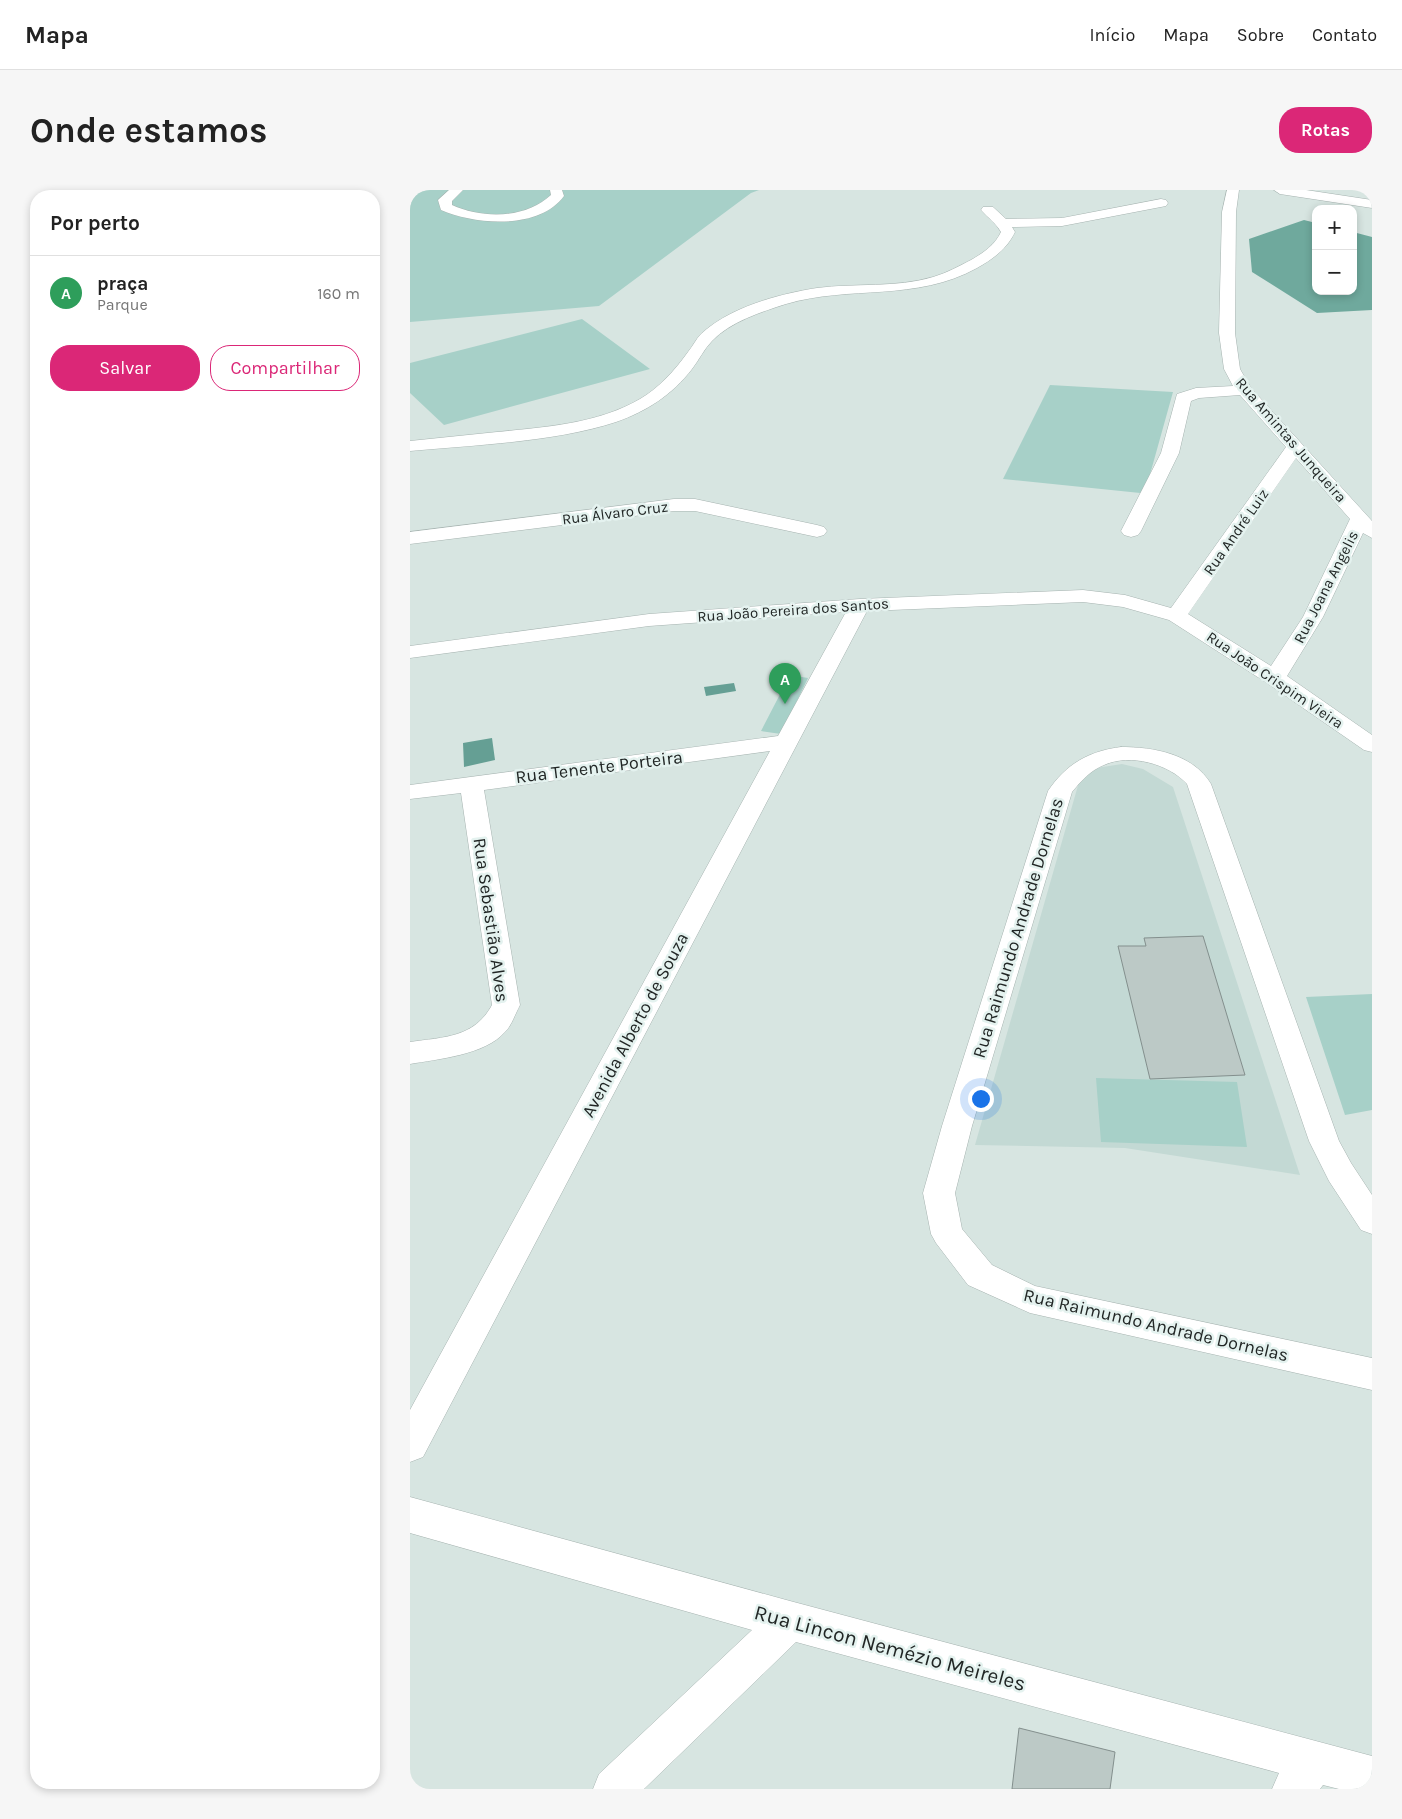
<!DOCTYPE html>
<html lang="pt">
<head>
<meta charset="utf-8">
<style>
	body { margin:0; font-family:Karla,sans-serif; background:#f6f6f6; color:#222 }
	.controls { position:absolute; right:15px; top:15px; display:grid; overflow:hidden; border-radius:10px; box-shadow:0 2px 8px #0003 }
	.controls button { width:45px; height:45px; display:grid; place-items:center; padding:0; border:0; border-bottom:1px solid #e0e0e0; background:#fff; color:#222; font:25px sans-serif }
	.you { position:absolute; left:570px; top:908px; width:18px; height:18px; margin:-12px; border:4px solid #fff; border-radius:50%; background:#1a73e8; box-shadow:0 0 0 8px #1a73e833 }
	.badge { display:grid; place-items:center; width:32px; height:32px; border-radius:50%; background:#db2777; color:#fff; font-size:16px; font-weight:700 }
	.pin { position:absolute; translate:-50% -41px; filter:drop-shadow(0 1px 2px #0008) }
	.pin::after { content:''; position:absolute; top:26px; width:18px; height:15px; background:inherit; clip-path:polygon(0 0,100% 0,50% 100%) }
	.list { margin:0; padding:0; list-style:none }
	h2 { display:flex; justify-content:space-between; align-items:center; height:65px; margin:0; padding:0 20px; font-size:21px }
	h2 small { font-size:16px; font-weight:400; color:#767676 }
	.list li { display:grid; grid-template-columns:32px 1fr auto; gap:15px; align-items:center; box-sizing:border-box; height:75px; padding:0 20px; border-top:1px solid #e0e0e0 }
	.list b { display:block; font-size:19px; white-space:nowrap }
	.list p { margin:0; font-size:16px; white-space:nowrap; color:#767676 }
	.list em { font-size:16px; font-style:normal; color:#767676 }
	.actions { display:flex; gap:10px; padding:15px 20px }
	.actions a { flex:1; padding:11px 0; border:1px solid #db2777; border-radius:20px; text-align:center; font-size:18px; color:#db2777 }
	.actions .main { background:#db2777; color:#fff }
	.map { position:relative; flex:none; width:962px; height:1599px; overflow:hidden; border-radius:20px }
	header { display:flex; align-items:center; gap:30px; box-sizing:border-box; height:70px; padding:0 25px; background:#fff; border-bottom:1px solid #e0e0e0 }
	header strong { font-size:24px }
	nav { display:flex; gap:28px; margin-inline-start:auto; font-size:18px }
	.intro { display:flex; align-items:center; justify-content:space-between; box-sizing:border-box; height:120px; padding:0 30px }
	h1 { margin:0; font-size:35px }
	.button { padding:12px 22px; border-radius:20px; background:#db2777; color:#fff; font-size:18px; font-weight:700 }
	main { display:flex; gap:30px; padding:0 30px }
	aside { flex:1; background:#fff; border-radius:20px; box-shadow:0 2px 8px #0003 }
	.map>svg:first-child { display:block }
</style>
</head>
<body>
<header>
<strong>Mapa</strong>
<nav><a>Início</a><a>Mapa</a><a>Sobre</a><a>Contato</a></nav>
</header>
<div class="intro"><h1>Onde estamos</h1><a class="button">Rotas</a></div>
<main>
<aside>
<h2>Por perto<small></small></h2>
<ul class="list">
<li><span class="badge" style="background:#2e9e5b">A</span><div><b>praça</b><p>Parque</p></div><em>160 m</em></li>
</ul>
<div class="actions"><a class="main">Salvar</a><a>Compartilhar</a></div>
</aside>
<div class="map">
<svg width="962" height="1599" viewBox="0 0 962 1599">
	<rect width="100%" height="100%" fill="#d7e5e1"/>
	<!-- built -->
	<path fill="#c3d9d4" d="M712,574L733,579L763,597L890,985L715,958L565,955L669,592L686,578Z"/>
	<!-- green -->
	<path fill="#a7d0c8" d="M0,0H349L341,3L189,116L0,132Z
		M172,129L240,179L34,235L0,203V173Z
		M640,195L763,202L739,288L740,304L593,289Z
		M380,485L398,488L371,544L351,541Z
		M962,804V920L935,925L896,807Z
		M686,888L827,892L837,957L691,952Z"/>
	<!-- forest -->
	<path fill="#6fa99d" d="M894,30L906,33V101H943V42L962,47V120L907,123L842,82L839,49Z"/>
	<!-- water -->
	<path fill="#659f94" d="M324,493L326,501L296,506L294,497Z
		M82,548L85,570L54,577L53,553Z"/>
	<!-- building -->
	<path fill="#bcc9c6" stroke="#838f8d" d="M793,746L835,885L740,889L708,756H736L734,748Z
		M609,1538L705,1562L700,1599H602Z"/>
	<g fill="none" stroke-linecap="round" stroke-linejoin="round">
		<!-- street casing -->
		<g stroke="#a6b3b0" stroke-width="1">
			<path id="street" d="M39,0H53L42,11V15C73,29 115,29 141,5L140,0H152L154,6C129,40 66,35 31,20L28,10Z
				M817,0H829L826,22L825,143L830,179L841,198L962,331V348L953,343L913,427L877,486L962,545V562L954,560L857,493L759,430L713,417L673,412L457,421L13,1267L0,1272V1220L360,561L74,600L110,815C105,824 102,835 95,842C75,865 28,869 0,874V852C34,847 64,848 82,815L51,603L0,609V595L368,546L436,422L239,436L0,468V456L239,424L450,409L673,400L715,405L761,418L876,257L830,205L789,208L781,211L769,263L731,341L728,345L721,347L714,345L711,341L751,263L767,204L786,198L823,196L814,179L809,143L812,22ZM886,268L940,329L893,427L861,476L778,424Z
				M864,0H896L962,10V18L870,4Z
				M751,9L756,10L758,13L756,16L652,36L602,37L605,42C597,59 583,69 567,78C506,112 440,95 376,114C351,122 320,132 302,151C294,159 289,170 282,179C262,205 237,221 206,232C145,252 64,255 0,261V251C29,248 58,245 87,242C135,237 187,234 230,209C249,198 265,180 278,162C283,156 286,149 291,144C320,117 369,104 407,98C445,93 486,98 523,87C537,83 549,76 561,70C573,63 585,55 591,42C586,33 578,28 571,20L573,17H583L596,29L652,28Z
				M264,309H285L407,335L414,337L417,341L414,345L407,347L285,321H264L0,354V342Z
				M711,557C744,557 783,564 801,594L929,951L941,973L962,1005V1044L951,1040L919,991L899,951L777,594C759,574 720,563 694,575C681,580 671,591 662,602L562,936L545,1003L552,1039L582,1075L625,1096L962,1168V1200L620,1123L558,1095L526,1053L521,1044L513,1003L532,936L638,601C656,574 679,561 711,557Z
				M0,1307L380,1411L962,1566V1599H929L913,1595L910,1599H862L869,1583L386,1452L234,1599H183L189,1584L342,1440L0,1343Z"/>
		</g>
		<!-- street -->
		<use href="#street" fill="#fff" fill-rule="evenodd"/>
	</g>
	<g text-anchor="middle" dominant-baseline="central" stroke-width="5" stroke-linejoin="round" paint-order="stroke">
		<!-- far-street labels -->
		<g font-size="15" fill="#212625" stroke="#e4f2ef">
			<text transform="translate(881 250) rotate(49)">Rua Amintas Junqueira</text>
			<text transform="translate(205 323) rotate(-7)">Rua Álvaro Cruz</text>
			<text transform="translate(826 342) rotate(-55)">Rua André Luiz</text>
			<text transform="translate(916 397) rotate(-63)">Rua Joana Angelis</text>
			<text transform="translate(383 420) rotate(-4)">Rua João Pereira dos Santos</text>
			<text transform="translate(865 490) rotate(34)">Rua João Crispim Vieira</text>
		</g>
		<!-- street labels -->
		<g font-size="18" fill="#212625" stroke="#e4f2ef">
			<text transform="translate(189 577) rotate(-7)">Rua Tenente Porteira</text>
			<text transform="translate(81 730) rotate(82)">Rua Sebastião Alves</text>
			<text transform="translate(608 738) rotate(-73)">Rua Raimundo Andrade Dornelas</text>
			<text transform="translate(225 835) rotate(-62)">Avenida Alberto de Souza</text>
			<text transform="translate(746 1135) rotate(13)">Rua Raimundo Andrade Dornelas</text>
		</g>
		<!-- near-street labels -->
		<g font-size="21" fill="#212625" stroke="#e4f2ef">
			<text transform="translate(480 1458) rotate(15)">Rua Lincon Nemézio Meireles</text>
		</g>
	</g>
</svg>
<div class="controls">
<button>+</button>
<button>−</button>
</div>
<div class="you"></div>
<div class="pin badge" style="left:375px;top:514px;background:#2e9e5b">A</div>
</div>
</main>
</body>
</html>
